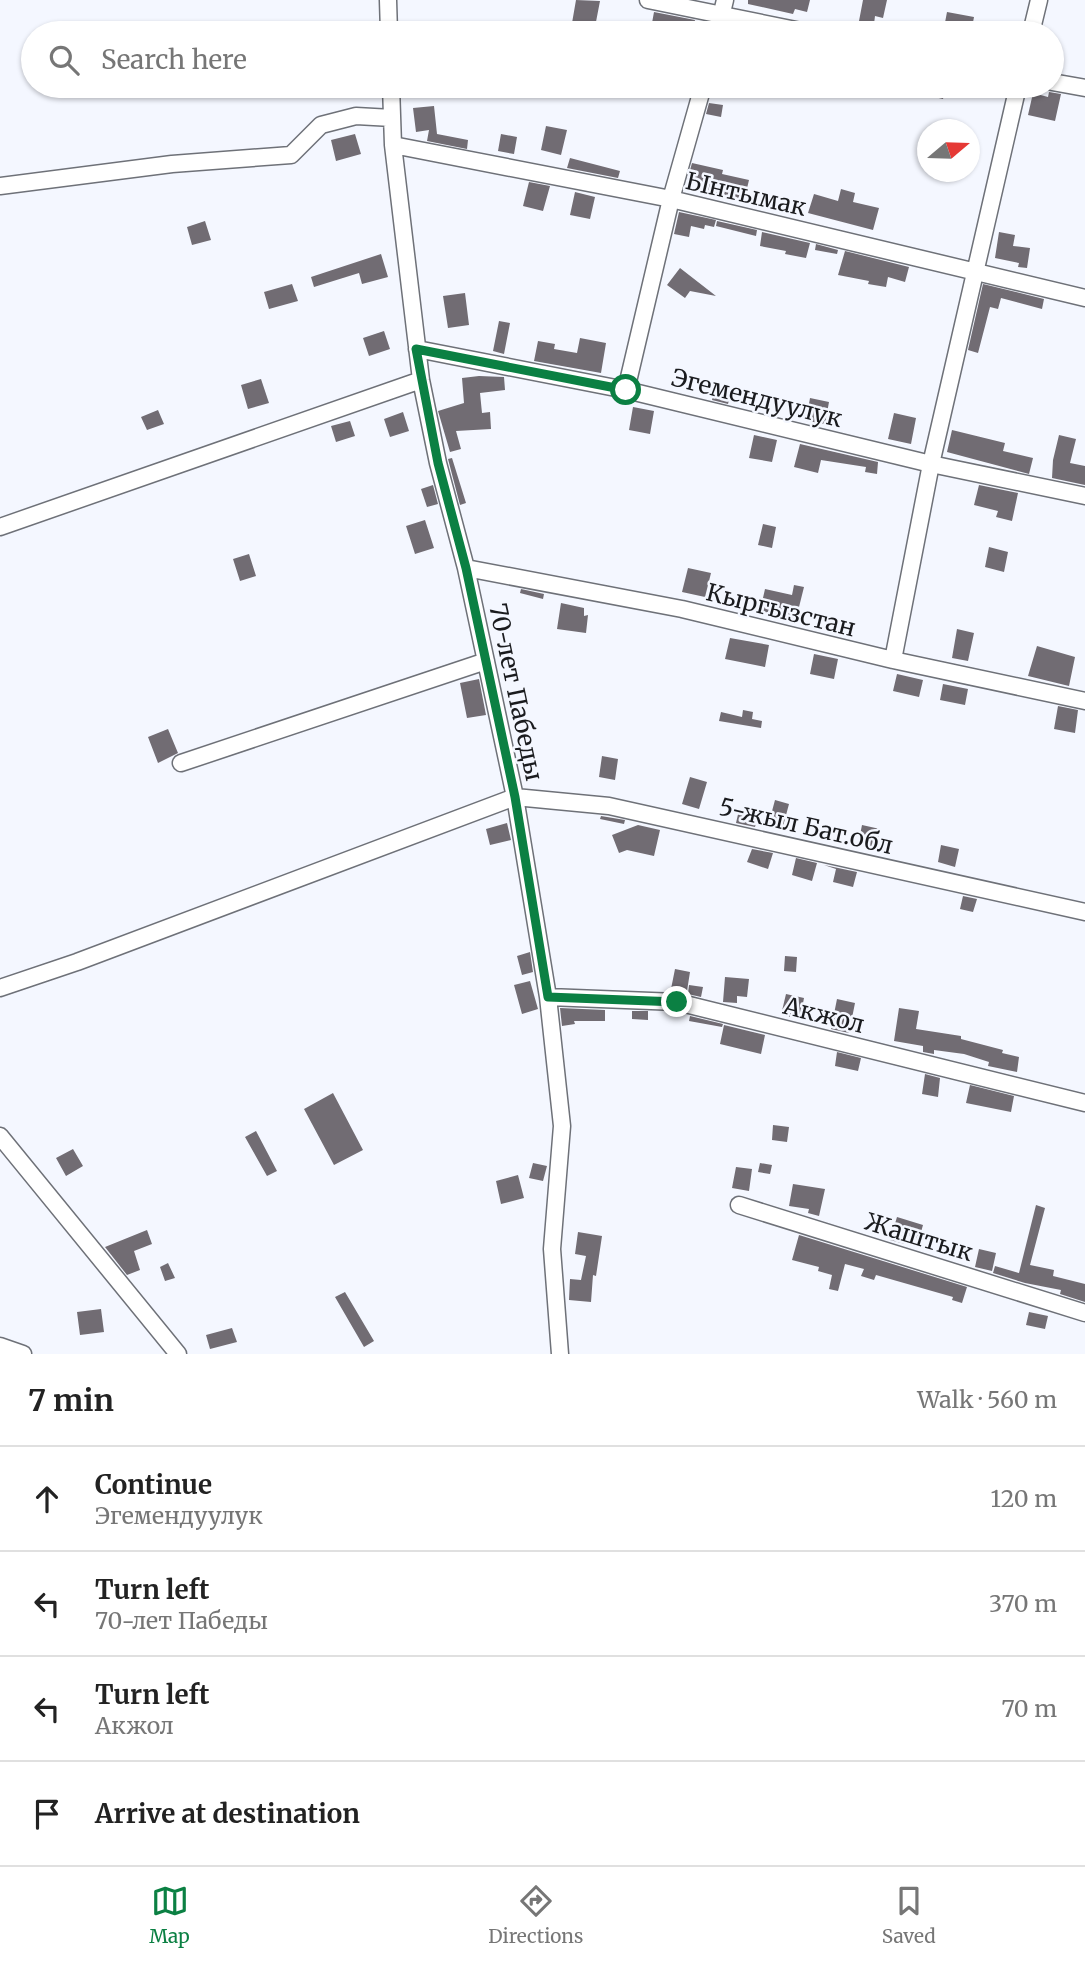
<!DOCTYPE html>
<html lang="en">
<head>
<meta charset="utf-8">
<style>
	body { margin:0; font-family:Merriweather,serif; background:#f6f6f6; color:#222 }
	.compass { position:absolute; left:917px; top:119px; width:63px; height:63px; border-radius:50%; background:#fff; box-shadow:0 2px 5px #0004; rotate:71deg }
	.stop { position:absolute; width:21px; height:21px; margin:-16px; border:5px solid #0b8043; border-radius:50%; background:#fff }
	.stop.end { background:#0b8043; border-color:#fff; box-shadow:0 2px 7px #0008 }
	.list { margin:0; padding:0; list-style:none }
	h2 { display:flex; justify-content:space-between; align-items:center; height:91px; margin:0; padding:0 28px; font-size:30px }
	h2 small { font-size:23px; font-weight:400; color:#767676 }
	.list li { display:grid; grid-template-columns:46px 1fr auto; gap:21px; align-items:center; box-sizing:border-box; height:105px; padding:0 28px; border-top:2px solid #e0e0e0 }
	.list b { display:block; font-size:26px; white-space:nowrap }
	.list p { margin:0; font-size:23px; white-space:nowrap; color:#767676 }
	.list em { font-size:23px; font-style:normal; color:#767676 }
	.icon { flex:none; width:38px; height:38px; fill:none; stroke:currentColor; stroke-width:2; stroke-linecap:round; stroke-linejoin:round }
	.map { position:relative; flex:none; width:1085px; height:1354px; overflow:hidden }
	.search { position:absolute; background:#fff; box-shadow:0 2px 5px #0004; left:21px; right:21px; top:21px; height:77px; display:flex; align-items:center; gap:18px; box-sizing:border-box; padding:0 24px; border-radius:38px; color:#767676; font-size:26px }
	.sheet { height:511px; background:#fff }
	nav { display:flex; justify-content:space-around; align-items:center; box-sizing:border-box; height:98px; border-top:2px solid #e0e0e0; background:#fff; font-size:19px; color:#767676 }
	nav a { display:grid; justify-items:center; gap:4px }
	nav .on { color:#0b8043 }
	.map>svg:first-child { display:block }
</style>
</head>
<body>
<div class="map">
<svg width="1085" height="1354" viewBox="0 0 1085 1354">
	<rect width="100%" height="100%" fill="#f4f7ff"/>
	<!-- building -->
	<path fill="#716c73" d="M576,0L600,1L595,27L572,23Z
		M748,0H810L807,12L795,9L793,14L748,4Z
		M863,0H887L883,18L875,16L874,24L859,21Z
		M654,12L695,20L692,33L652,23Z
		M947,12L974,17L971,33H943Z
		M932,86H946L943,99L930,96Z
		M1049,92L1061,94L1055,121L1028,115L1033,93L1048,97Z
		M709,103L723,105L721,117L706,114Z
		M434,106L437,134L468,140L467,149L427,141L429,130L416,132L413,108Z
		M546,126L567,130L561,155L541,150Z
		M355,134L361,154L336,161L331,140Z
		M501,134L517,137L514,154L498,151Z
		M570,158L620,171L618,178L567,168Z
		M692,163L723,170L722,174L749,180L744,201L702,192L703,185L687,181Z
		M529,182L550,186L543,211L523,206Z
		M841,189L855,193L853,202L879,208L873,230L808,213L814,194L838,201Z
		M575,192L595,197L590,219L570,215Z
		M679,212L716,220L714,227L705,225L704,229L691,226L689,237L674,234Z
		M205,221L211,240L192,245L187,227Z
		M717,221L757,230L756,236L716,226Z
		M762,232L810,243L806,258L785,254L786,251L760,246Z
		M999,232L1015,235L1013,246L1030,248L1027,268L1018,267L1019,263L995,258Z
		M816,244L838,250L837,254L815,250Z
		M845,251L909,267L905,282L888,277L886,287L868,284L869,281L838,275Z
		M381,254L388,277L362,284L359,273L314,287L311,277Z
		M680,268L716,296L690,291L685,298L667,285Z
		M292,284L298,301L269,309L264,292Z
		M983,284L1044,299L1042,309L1001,298L998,309L990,307L978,353L968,350Z
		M465,293L469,325L448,328L443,296Z
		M499,321L510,323L504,354L493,351Z
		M384,331L390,349L369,356L363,338Z
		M580,338L606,343L601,373L534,361L538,341L555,344L554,349L577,353Z
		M479,376L504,377L505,390L480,393L482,413L490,412L491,429L456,431L461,449L450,452L438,411L464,403L462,378Z
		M261,379L269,403L248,409L241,385Z
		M714,392L730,396L728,404L712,400Z
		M810,398L829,402L825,424L806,421Z
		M633,407L654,411L650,434L629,430Z
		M158,410L164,424L147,430L141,417Z
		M403,412L409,431L390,437L384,419Z
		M894,413L916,418L911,444L888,439Z
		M350,421L355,436L336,442L331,426Z
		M952,430L1005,443L1003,451L1033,458L1029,474L947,452Z
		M754,435L777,440L772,462L749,458Z
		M1059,435L1076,439L1070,463L1085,466V485L1052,478L1053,460Z
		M800,444L878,462L877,474L865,472L866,467L821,460L818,473L794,467Z
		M452,458L466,503L460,505L448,459Z
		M433,485L438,504L427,507L421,489Z
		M979,485L1018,493L1012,521L996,517L998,511L974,505Z
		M425,520L434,548L415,554L406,526Z
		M763,524L776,527L772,548L758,545Z
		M989,547L1008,552L1004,572L985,567Z
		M249,554L256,576L240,581L233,559Z
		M688,568L711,573L705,597L682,592Z
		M794,585L804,587L796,619L760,611L765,589L792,595Z
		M521,589L544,594L543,599L520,593Z
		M561,603L584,608V616L588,615L586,633L557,629Z
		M957,629L974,633L968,661L952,658Z
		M730,638L769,645L765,667L725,659Z
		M1037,646L1075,657L1069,686L1028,676Z
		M814,654L838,659L834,679L810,674Z
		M897,674L923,680L919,697L893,691Z
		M479,679L486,715L467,718L460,683Z
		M943,684L968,689L965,705L940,700Z
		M1058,706L1078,710L1075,733L1054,729Z
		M743,710L753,712L752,719L762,721L761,728L719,721L721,712L742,717Z
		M168,729L178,753L158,763L148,737Z
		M602,756L618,759L615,780L599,777Z
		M690,777L707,782L699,809L682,804Z
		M775,800L789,804L782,830L768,826Z
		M739,810L758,815L755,827L736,823Z
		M601,816L625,820L624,824L600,819Z
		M507,823L511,840L490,845L486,829Z
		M638,825L660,830L654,856L627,850L619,853L612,835Z
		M862,825L880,829L876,849L858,845Z
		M941,845L959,849L955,867L938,862Z
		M752,849L773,853L768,869L747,862Z
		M796,858L817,863L812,881L792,875Z
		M824,865L857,872L853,887L833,882L836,869Z
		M963,896L977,899L973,912L960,909Z
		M530,952L533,972L522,975L517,956Z
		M785,956L797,957L796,972L784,971Z
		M675,969L690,972L687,991L671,989Z
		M725,977L749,979L747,997L737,996V1003L723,1002Z
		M530,981L538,1009L522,1014L514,985Z
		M689,985L703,987L701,997L688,994Z
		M786,994L804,998L800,1019L781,1015Z
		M837,999L855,1003L849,1033L831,1029Z
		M560,1008L605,1010V1021H574L575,1024L562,1026Z
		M899,1008L919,1011L916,1029L961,1036V1039L1003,1050L1002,1053L1019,1057L1017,1072L988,1066L989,1062L964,1054L934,1050V1054L923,1052V1046L894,1041Z
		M632,1011H648V1020L632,1019Z
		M690,1016L723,1024L722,1027L689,1021Z
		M724,1025L765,1035L761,1054L720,1044Z
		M837,1052L861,1058L858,1071L835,1066Z
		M925,1074L940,1078L938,1097L922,1094Z
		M970,1085L1014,1096L1011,1112L966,1103Z
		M333,1093L363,1150L334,1165L304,1109Z
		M773,1125L789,1127L787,1142L772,1140Z
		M256,1131L277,1171L267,1176L245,1137Z
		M73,1149L83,1166L66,1176L56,1158Z
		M533,1163L547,1166L543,1181L529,1178Z
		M760,1163L772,1165L770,1174L758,1172Z
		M736,1167L752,1169L749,1191L732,1188Z
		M518,1175L524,1198L501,1204L496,1181Z
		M793,1184L825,1189L819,1216L808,1213L809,1209L789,1206Z
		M1036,1205L1045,1208L1030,1265L1054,1270L1053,1276L1085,1284V1302L1060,1294L1061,1290L1025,1283L993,1273L995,1266L1019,1273Z
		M897,1217L923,1225L919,1239L908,1236L905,1244L890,1240Z
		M147,1230L152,1244L134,1251L140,1270L127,1275L105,1247Z
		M578,1232L602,1236L596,1276L593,1275L591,1302L569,1300L570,1279L581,1280L586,1256L575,1254Z
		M799,1235L967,1287L962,1303L952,1300L953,1297L876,1275L874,1280L861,1276L864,1269L845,1264L838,1291L829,1289L832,1275L818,1271L819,1267L792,1260Z
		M979,1249L996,1253L992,1271L975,1267Z
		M168,1263L175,1278L165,1281L160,1267Z
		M345,1292L374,1341L364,1347L335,1297Z
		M101,1309L104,1332L80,1335L77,1312Z
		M1029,1312L1048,1316L1045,1329L1026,1325Z
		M232,1328L237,1342L210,1349L206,1335Z"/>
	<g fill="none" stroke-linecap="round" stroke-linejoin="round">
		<!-- minor casing -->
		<g stroke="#6e7178" stroke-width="19">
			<path id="minor" d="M388,0L389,33
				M648,0L811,33
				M717,33L725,0
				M1031,33L1039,0
				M1052,82L1085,88
				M391,86L393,145L421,380L438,463L466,568L515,797L548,997L562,1126L552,1249L560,1354
				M393,145L671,199L1085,298
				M0,186L172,164L291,155L321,125L356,116L392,118
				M417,349L626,390L931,464L1085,496
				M626,390L671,199L703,86
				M0,527L421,380
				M466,568L682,609L893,660L1085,701
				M893,660L931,464L1018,86
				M181,763L486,661
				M0,988L77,962L515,797L609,806L1085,912
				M548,997L677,1002L1085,1103
				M0,1136L178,1354
				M739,1205L1085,1313
				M0,1346L23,1354"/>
		</g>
		<!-- minor -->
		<use href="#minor" stroke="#fff" stroke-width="16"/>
	</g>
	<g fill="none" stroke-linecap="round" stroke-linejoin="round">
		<!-- route -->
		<path stroke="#0b8043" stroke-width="9" d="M626,390L416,349L438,463L466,568L515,797L548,997L677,1002"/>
	</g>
	<g text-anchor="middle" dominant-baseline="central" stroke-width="5" stroke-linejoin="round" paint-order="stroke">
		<!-- street labels -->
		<g font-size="24" fill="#1a1b1e" stroke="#f4f7ff">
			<text transform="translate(746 194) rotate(13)">Ынтымак</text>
			<text transform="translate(757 398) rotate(14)">Эгемендуулук</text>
			<text transform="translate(781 610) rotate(14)">Кыргызстан</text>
			<text transform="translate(516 692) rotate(78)">70-лет Пабеды</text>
			<text transform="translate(806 826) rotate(13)">5-жыл Бат.обл</text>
			<text transform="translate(824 1015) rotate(14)">Акжол</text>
			<text transform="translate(919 1237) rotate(17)">Жаштык</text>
		</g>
	</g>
</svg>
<svg class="compass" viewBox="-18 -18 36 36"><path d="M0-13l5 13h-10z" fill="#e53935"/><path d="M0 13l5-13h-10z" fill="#767676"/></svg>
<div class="stop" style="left:626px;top:390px"></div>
<div class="stop end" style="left:677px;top:1002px"></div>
<div class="search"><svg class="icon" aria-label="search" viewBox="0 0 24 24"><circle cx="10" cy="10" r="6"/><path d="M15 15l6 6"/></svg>Search here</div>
</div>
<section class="sheet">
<h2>7 min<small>Walk · 560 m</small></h2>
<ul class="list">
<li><svg class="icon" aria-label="ahead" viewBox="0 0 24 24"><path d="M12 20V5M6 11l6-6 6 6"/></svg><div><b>Continue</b><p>Эгемендуулук</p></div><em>120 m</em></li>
<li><svg class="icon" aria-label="left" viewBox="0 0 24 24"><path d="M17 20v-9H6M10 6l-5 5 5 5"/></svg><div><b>Turn left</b><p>70-лет Пабеды</p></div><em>370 m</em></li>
<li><svg class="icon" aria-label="left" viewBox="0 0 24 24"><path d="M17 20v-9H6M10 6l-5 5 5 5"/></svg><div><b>Turn left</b><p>Акжол</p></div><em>70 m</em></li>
<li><svg class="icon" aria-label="arrive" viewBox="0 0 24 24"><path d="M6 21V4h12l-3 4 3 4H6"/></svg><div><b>Arrive at destination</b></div></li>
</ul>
</section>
<nav>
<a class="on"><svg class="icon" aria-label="map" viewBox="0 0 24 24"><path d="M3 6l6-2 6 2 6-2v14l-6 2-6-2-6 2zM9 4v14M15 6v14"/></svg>Map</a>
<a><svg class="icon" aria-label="directions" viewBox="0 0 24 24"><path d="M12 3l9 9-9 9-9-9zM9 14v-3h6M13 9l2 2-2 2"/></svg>Directions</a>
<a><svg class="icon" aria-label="saved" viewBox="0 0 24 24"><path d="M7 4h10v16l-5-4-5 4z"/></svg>Saved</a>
</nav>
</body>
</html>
